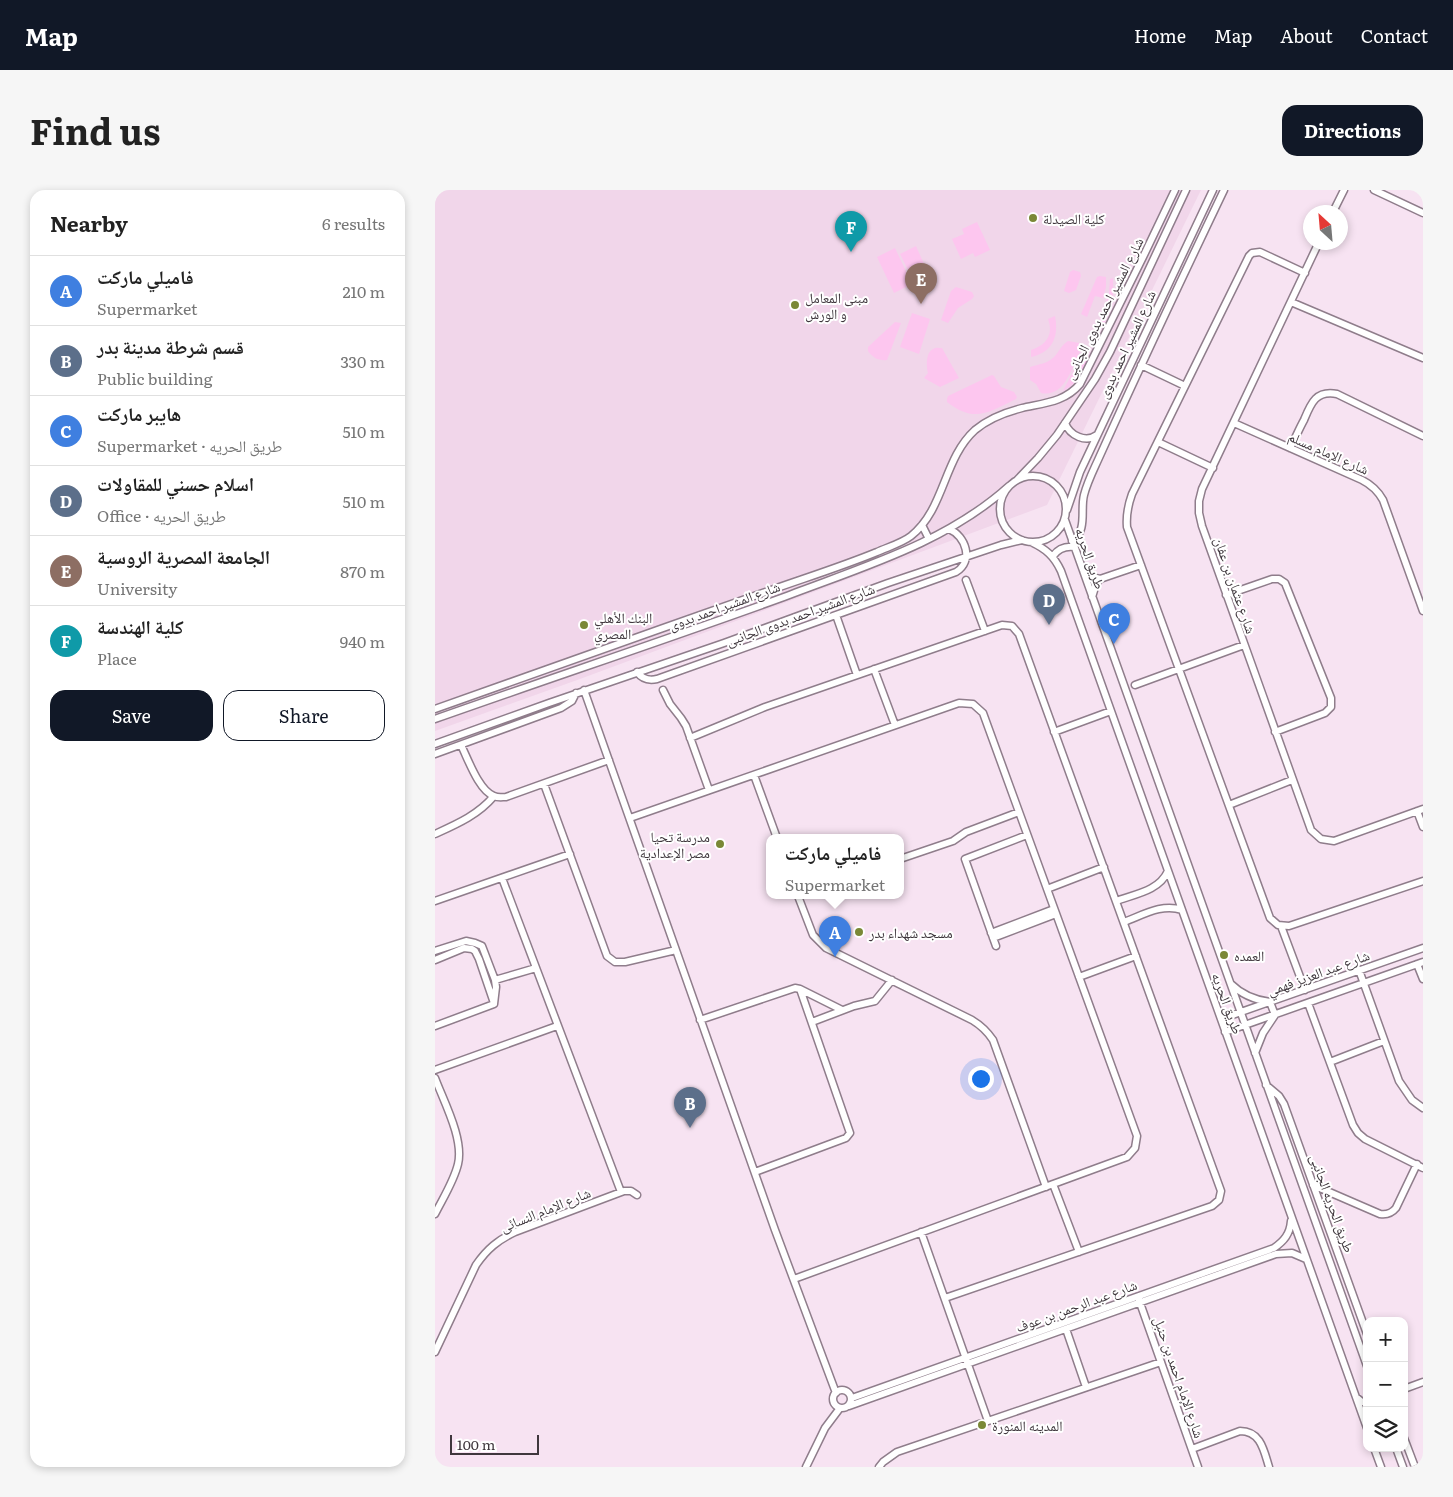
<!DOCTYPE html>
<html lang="en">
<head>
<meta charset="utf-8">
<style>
	body { margin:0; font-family:Literata,"Noto Naskh Arabic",serif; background:#f6f6f6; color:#222 }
	.controls { position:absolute; right:15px; bottom:15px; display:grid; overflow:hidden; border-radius:10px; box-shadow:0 2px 8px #0003 }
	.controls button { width:45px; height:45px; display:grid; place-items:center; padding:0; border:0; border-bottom:1px solid #e0e0e0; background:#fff; color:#222; font:25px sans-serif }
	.compass { position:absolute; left:868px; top:15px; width:45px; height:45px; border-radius:50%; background:#fff; box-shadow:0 2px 8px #0003; rotate:334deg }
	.scale { position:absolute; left:15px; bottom:12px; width:89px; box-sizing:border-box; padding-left:5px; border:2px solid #3f373d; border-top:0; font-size:14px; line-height:18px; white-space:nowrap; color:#3f373d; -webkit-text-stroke:4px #fff; paint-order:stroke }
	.you { position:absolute; left:545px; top:888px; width:18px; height:18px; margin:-12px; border:4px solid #fff; border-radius:50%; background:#1a73e8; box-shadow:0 0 0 8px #1a73e833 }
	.badge { display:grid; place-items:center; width:32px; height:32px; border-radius:50%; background:#111827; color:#fff; font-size:16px; font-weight:700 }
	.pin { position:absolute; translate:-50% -41px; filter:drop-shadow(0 1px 2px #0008) }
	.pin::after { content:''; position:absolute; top:26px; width:18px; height:15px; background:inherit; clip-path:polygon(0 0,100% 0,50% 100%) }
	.popup { position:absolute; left:331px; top:644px; width:138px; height:65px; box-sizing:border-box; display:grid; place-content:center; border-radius:10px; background:#fff; filter:drop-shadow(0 1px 4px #0005); font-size:16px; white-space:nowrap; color:#767676 }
	.popup b { font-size:19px; color:#222 }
	.popup::after { content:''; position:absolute; left:50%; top:100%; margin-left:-10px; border:10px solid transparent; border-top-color:#fff }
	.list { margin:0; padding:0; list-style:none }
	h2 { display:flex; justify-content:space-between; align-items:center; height:65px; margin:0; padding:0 20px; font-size:21px }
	h2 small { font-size:16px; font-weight:400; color:#767676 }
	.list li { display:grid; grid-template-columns:32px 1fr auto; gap:15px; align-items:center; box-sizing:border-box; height:70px; padding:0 20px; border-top:1px solid #e0e0e0 }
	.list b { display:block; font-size:19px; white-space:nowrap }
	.list p { margin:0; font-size:16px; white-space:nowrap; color:#767676 }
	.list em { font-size:16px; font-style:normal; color:#767676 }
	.actions { display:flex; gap:10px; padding:15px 20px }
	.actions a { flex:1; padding:11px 0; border:1px solid #111827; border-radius:15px; text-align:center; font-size:18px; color:#111827 }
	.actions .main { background:#111827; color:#fff }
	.icon { flex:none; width:28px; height:28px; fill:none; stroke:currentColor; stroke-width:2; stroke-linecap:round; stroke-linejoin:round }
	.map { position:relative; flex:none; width:988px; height:1277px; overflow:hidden; border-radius:15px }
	header { display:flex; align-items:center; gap:30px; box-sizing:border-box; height:70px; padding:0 25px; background:#111827; color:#fff }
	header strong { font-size:24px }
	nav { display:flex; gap:28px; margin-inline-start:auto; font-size:18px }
	.intro { display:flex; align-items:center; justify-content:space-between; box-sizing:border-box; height:120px; padding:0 30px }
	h1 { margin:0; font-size:35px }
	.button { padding:12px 22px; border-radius:15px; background:#111827; color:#fff; font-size:18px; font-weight:700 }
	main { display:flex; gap:30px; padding:0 30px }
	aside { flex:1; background:#fff; border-radius:15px; box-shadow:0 2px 8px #0003 }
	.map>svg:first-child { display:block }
</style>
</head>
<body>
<header>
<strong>Map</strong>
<nav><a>Home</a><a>Map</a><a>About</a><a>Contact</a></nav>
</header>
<div class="intro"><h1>Find us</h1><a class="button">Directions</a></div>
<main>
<aside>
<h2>Nearby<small>6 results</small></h2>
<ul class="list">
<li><span class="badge" style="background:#3f7fe0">A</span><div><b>فاميلي ماركت</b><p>Supermarket</p></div><em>210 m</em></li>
<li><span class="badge" style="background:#5c6f8a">B</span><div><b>قسم شرطة مدينة بدر</b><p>Public building</p></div><em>330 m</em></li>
<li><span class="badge" style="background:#3f7fe0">C</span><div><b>هايبر ماركت</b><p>Supermarket · طريق الحريه</p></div><em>510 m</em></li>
<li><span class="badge" style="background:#5c6f8a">D</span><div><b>اسلام حسني للمقاولات</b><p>Office · طريق الحريه</p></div><em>510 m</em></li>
<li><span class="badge" style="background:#8d6e63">E</span><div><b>الجامعة المصرية الروسية</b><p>University</p></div><em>870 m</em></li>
<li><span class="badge" style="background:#0f9aa8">F</span><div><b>كلية الهندسة</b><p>Place</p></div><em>940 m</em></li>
</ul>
<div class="actions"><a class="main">Save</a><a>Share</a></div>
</aside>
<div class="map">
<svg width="988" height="1277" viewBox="0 0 988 1277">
	<rect width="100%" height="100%" fill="#f7e3f2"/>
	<!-- built -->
	<path fill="#f1d6ea" d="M0,0H766L612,315L145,489L0,541Z"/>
	<!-- green -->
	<path fill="#fdc6ef" d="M542,32L555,60L540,67L538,63L526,69L517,49L529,44L527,39Z
		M481,56L494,85L479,92L465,64Z
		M460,58L477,94L459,103L442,67Z
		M638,80L645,82L646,86L641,100L634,103L629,101L635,82Z
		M665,86L671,87V97L668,108L660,106L652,127L646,124L662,87Z
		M678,88V115L669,134L665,130L674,103L675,89Z
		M521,97L537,102L539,106L537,109L523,118L513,133L506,130L516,101Z
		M477,123L495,129L484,164L465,157Z
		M620,126C624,146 618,162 596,167V160C611,155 619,145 613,129Z
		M460,132L466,133L452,170C444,171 438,168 433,161V157Z
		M633,151L644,153L646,159C637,177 630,208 606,203L601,194L595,190V177C604,174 612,174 619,167C624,162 626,155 633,151Z
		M507,158L524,188L505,197L489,188L493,183C491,176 491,162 498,159C501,157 504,158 507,158Z
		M647,164L654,167C647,180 643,194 628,201Z
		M557,185L559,186L566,197L579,202L582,207L581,209C553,223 539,233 512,212V209L513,206Z"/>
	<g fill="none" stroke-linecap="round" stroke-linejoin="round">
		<!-- minor casing -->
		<g stroke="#8f7d8b" stroke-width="9">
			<path id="minor" d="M939,0L988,23
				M898,22L909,0
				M884,52L767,299L764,311V323L767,336L876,640L886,649L899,651L988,619
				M870,83L825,62L817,63L814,66L697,304C693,315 691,325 692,337L835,728L843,735L854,736L988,691
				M856,112L988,168
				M706,175L750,196
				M630,233C635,246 651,253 662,245
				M799,233L927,290C937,295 943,301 948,310L988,421
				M723,252L778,278
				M855,258C860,249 864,239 869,230C876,213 881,200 902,204L988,246
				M565 319a33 33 0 1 1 66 0a33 33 0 1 1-66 0Z
				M582,290L603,268L622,245L660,189L675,162L751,0
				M632,320L645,282L778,0
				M630,330L932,1176
				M487,335L494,349
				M637,351C653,340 645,321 649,305C652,293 658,281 663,270C704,179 746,90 789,0
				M596,352C611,359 619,366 626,381L932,1238
				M618,366C623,359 630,356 639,357
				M648,380L658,387L665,389
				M531,390L550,441
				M791,405L837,389H844L850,393L896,508V517L890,523L840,542
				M657,407L661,394L665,389L706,375
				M401,425L422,485
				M439,479L460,535
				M202,482C207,489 213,491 222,489L521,382C539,371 531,346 514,339
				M700,495L809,455
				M149,500L340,1040L401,1203
				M228,500L235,514L246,528L251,536L274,600
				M0,519C113,478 226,439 339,399C373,387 408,376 442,362C453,357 467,353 476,346C510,319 508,269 540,240C553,229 571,222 587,218C609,213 630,212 645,194L708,67L740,0
				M0,529C116,488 233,449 349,407C427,377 511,353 574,296
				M619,542L676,521
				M255,548L330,517L567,435L577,436L584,444L786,1001L784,1010L777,1016L510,1108
				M0,554L114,513L289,453L453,393L566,355L587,350
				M26,555C33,569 44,601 59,606C63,608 67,607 71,607L174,570
				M0,564L126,518L137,511L141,503
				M319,585L342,648
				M109,594L172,766L180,772H190L241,760
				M794,615L857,590
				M982,621L988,637
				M195,628L524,513L538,514L548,523L702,946L700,958L692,967L359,1089
				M0,644C22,634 43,625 59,606
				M465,669L518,651L531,642L584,622
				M67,688L186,1002
				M612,699L669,677
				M363,706L378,745L391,758L537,830C547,836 552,841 558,850L611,997
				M0,711L135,664
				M681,711C700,704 724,701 733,681
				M689,732C708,725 727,713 747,720
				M846,736L870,800
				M556,743L619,719
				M558,748L621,724
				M561,756L530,669L592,645
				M0,761L31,751L40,753L47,756L60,790L61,797L59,814
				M0,770L29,758L37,759L40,761L44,769L59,813
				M982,774L988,789
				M924,780L964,891L977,910L988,918
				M644,787L701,766
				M60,790L101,778
				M796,794C807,805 820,810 835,812L840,825L828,843L820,863
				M873,813L918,935L923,943L930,949L988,978
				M786,829L988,758
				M265,830L360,798L365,799L407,820
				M377,832L419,816L440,811L457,790
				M0,836L59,814
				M790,842L988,772
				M895,872L949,851
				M0,880L122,836
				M0,888C9,912 29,949 23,974C19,991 8,1008 0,1024
				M831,895L844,906L849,914L932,1144
				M320,982L411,948L415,943L365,799
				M618,994L644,1062
				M878,995L945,1024C952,1025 957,1023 961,1018L982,974
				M486,1042L553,1231
				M704,1110L763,1277
				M631,1139L651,1197
				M0,1162L41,1075C52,1059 63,1050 80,1042L189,1001H196L202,1005
				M969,1199L988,1192
				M398 1209a9 9 0 1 1 18 0a9 9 0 1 1-18 0Z
				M921,1207L927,1212H932
				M417,1208L839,1058C849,1051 855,1044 856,1031
				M414,1216L841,1064L857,1063L871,1069
				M969,1248L980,1277
				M939,1258L946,1277
				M961,1258L968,1277
				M757,1259L805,1241C826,1241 829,1261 834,1277
				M371,1277L390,1238L405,1218
				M444,1277L448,1272L462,1262L726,1172"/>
		</g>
		<!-- minor -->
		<use href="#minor" stroke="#fff" stroke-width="6"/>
	</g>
	<!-- markers -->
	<g fill="#7a8836" stroke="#fff" stroke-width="2">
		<circle cx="598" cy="28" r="5"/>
		<circle cx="360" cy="115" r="5"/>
		<circle cx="149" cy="435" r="5"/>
		<circle cx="285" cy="654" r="5"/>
		<circle cx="424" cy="742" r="5"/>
		<circle cx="789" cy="765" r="5"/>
		<circle cx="547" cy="1235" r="5"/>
	</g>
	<g text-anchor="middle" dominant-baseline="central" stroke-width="4" stroke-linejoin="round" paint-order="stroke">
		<!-- poi labels -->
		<g font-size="14" fill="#3f373d" stroke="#fff" text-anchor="start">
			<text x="608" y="28">كلية الصيدلة</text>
			<text x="370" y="107">مبنى المعامل<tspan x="370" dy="16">و الورش</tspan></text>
			<text x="159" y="427">البنك الأهلي<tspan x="159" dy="16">المصري</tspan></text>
			<text x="275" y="646" text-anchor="end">مدرسة تحيا<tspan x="275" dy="16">مصر الإعدادية</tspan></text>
			<text x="434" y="742">مسجد شهداء بدر</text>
			<text x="799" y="765">العمده</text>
			<text x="557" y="1235">المدينه المنورة</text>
		</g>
		<!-- street labels -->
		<g font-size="14" fill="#3f373d" stroke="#fff">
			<text transform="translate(668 118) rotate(-63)">شارع المشير احمد بدوى الجانبى</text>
			<text transform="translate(691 154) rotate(-65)">شارع المشير احمد بدوى</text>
			<text transform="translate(894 262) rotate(24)">شارع الإمام مسلم</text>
			<text transform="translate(656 368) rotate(71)">طريق الحريه</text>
			<text transform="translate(801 395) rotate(71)">شارع عثمان بن عفان</text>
			<text transform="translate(289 415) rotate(-20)">شارع المشير احمد بدوى</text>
			<text transform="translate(365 424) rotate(-20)">شارع المشير احمد بدوى الجانبى</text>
			<text transform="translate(883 782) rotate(-20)">شارع عبد العزيز فهمي</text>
			<text transform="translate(793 813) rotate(70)">طريق الحريه</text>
			<text transform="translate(898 1013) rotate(70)">طريق الحريه الجانبى</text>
			<text transform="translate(110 1019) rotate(-22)">شارع الإمام النسائى</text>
			<text transform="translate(641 1115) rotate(-20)">شارع عبد الرحمن بن عوف</text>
			<text transform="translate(745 1187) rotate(71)">شارع الإمام احمد بن حنبل</text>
		</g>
	</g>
</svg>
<div class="controls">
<button>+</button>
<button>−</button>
<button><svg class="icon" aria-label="layers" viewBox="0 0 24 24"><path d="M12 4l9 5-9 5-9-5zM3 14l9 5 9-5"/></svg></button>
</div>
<svg class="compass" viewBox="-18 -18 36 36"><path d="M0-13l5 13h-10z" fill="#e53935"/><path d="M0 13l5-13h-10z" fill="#767676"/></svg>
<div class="scale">100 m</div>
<div class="you"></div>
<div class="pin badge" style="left:400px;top:767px;background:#3f7fe0">A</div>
<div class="popup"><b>فاميلي ماركت</b>Supermarket</div>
<div class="pin badge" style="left:255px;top:938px;background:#5c6f8a">B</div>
<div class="pin badge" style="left:679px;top:454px;background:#3f7fe0">C</div>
<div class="pin badge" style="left:614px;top:435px;background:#5c6f8a">D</div>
<div class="pin badge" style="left:486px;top:114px;background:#8d6e63">E</div>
<div class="pin badge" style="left:416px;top:62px;background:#0f9aa8">F</div>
</div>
</main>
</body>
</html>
